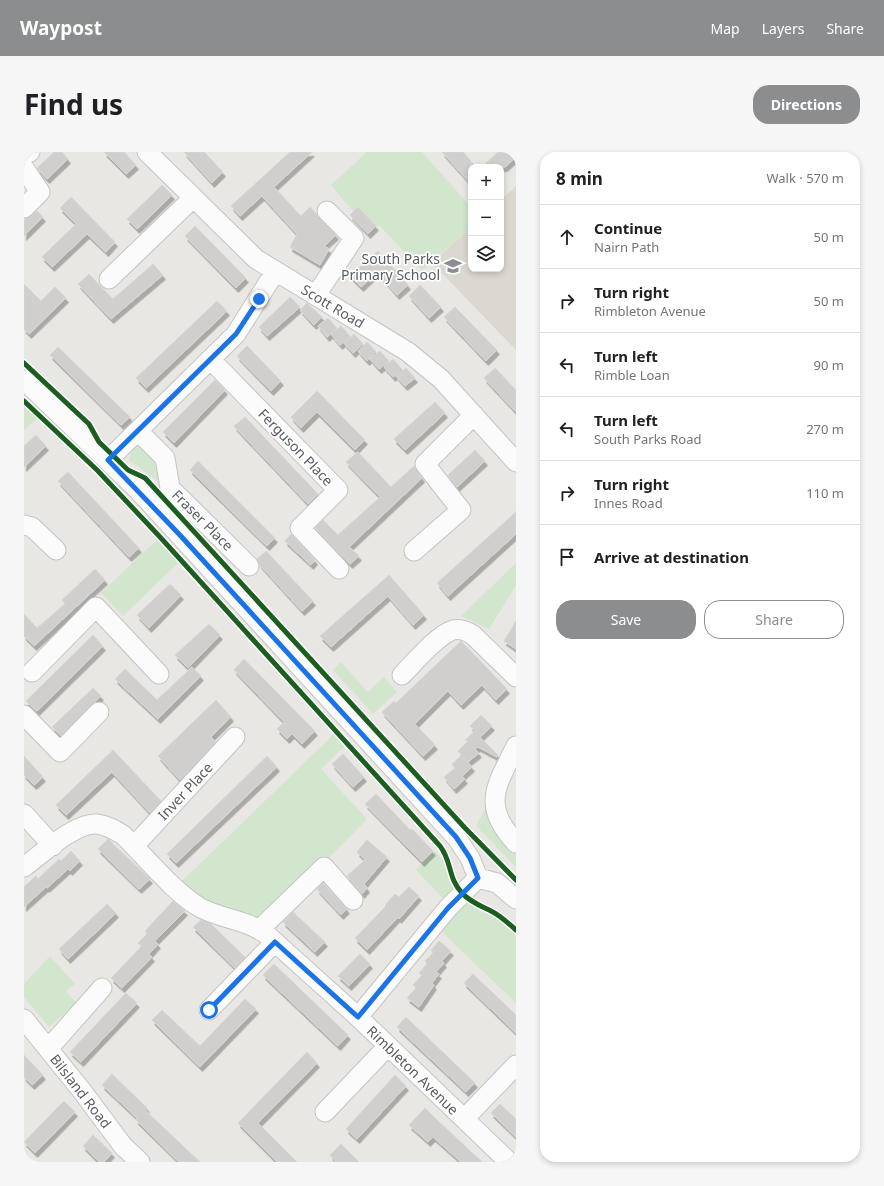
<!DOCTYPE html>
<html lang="en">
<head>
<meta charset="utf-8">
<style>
	body { margin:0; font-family:"Noto Sans",sans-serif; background:#f6f6f6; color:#202124 }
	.controls { position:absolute; right:12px; top:12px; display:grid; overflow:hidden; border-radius:8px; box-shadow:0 2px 6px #0003 }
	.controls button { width:36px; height:36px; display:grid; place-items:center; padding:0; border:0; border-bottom:1px solid #e0e0e0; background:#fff; color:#202124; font:20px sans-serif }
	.stop { position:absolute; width:12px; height:12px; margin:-9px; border:3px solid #1a73e8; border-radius:50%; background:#fff }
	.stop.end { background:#1a73e8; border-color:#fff; box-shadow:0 1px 4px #0008 }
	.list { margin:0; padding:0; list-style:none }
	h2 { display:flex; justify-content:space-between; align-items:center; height:52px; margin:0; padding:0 16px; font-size:17px }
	h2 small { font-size:13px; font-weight:400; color:#757577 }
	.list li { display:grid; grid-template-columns:26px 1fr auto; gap:12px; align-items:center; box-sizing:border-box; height:64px; padding:0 16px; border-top:1px solid #e0e0e0 }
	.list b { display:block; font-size:15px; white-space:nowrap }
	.list p { margin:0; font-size:13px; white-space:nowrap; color:#757577 }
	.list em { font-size:13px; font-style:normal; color:#757577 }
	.actions { display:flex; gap:8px; padding:12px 16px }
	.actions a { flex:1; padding:9px 0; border:1px solid #8b8d8e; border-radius:16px; text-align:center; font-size:14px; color:#8b8d8e }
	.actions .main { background:#8b8d8e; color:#fff }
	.icon { flex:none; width:22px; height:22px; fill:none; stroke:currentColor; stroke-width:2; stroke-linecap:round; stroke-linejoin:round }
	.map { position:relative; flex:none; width:492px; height:1010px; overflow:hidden; border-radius:16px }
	header { display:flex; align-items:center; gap:24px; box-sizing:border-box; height:56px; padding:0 20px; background:#8b8d8e; color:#fff }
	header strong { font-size:19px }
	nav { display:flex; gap:22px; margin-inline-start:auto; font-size:14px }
	.intro { display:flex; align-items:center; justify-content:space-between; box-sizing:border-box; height:96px; padding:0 24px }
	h1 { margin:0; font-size:28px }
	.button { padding:10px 18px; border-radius:16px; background:#8b8d8e; color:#fff; font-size:14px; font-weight:700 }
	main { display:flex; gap:24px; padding:0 24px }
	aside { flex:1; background:#fff; border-radius:16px; box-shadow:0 2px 6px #0003 }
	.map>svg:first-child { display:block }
</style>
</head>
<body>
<header>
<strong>Waypost</strong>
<nav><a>Map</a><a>Layers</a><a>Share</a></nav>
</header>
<div class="intro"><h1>Find us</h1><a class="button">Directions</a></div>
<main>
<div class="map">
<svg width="492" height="1010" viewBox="0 0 492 1010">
	<defs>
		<filter id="shadow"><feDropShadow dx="2.5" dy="4.5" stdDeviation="0" flood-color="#0004"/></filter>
	</defs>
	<rect width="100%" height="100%" fill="#e9e7e3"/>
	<!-- education -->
	<path fill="#dbd8d2" d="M492,34V198L408,111L447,75V117H477V48Z"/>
	<!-- green -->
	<path fill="#d2e5cd" d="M343,0H398L447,55V75L398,119L355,73L352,74L334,56L329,59L307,33Z
		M0,249L15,264L0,278Z
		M113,287L137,311L140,334L105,308Z
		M136,385L157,408L99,464L77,441Z
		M492,411V433L465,477L437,464Z
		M317,510L344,540L360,525L373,540L349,562L309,518Z
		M313,579L324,591L297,617L343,667L236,777L152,735Z
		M464,652L492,697V715L452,674Z
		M411,699L424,714L427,726L434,738L421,749L392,718Z
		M441,748H446L475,764L492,778V851L417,779C423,773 437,750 441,748Z
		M26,804L51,832L42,839L52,851L25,875L0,845V832Z"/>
	<!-- building -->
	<path fill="#d0cfcd" stroke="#d8d6d2" filter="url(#shadow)" d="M30,0H38L44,7L23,27L13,16Z
		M80,0H100L112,13L102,22Z
		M160,0H180L199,20L188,31Z
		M266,0H288L250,35L277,64L286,55L312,83L300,94L305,97L296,113L266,95L273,82L238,44L216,64L207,54Z
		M418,0H439L447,9V32Z
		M474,0H492V5L481,15H458Z
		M138,33L148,43L113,77L103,67Z
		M47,45L91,90L82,100L63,82L28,115L18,105L52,72L36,56Z
		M334,55L352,74L344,82L326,63Z
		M13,59L19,65L0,84V68Z
		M171,74L222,126L212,136L161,84Z
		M354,99L384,133L373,143L353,120L337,135L326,124Z
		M129,112L139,123L87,167L54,132L65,122L89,147Z
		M0,132L17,149L31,135L42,146L5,182L0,177Z
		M396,133L417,155L405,166L385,144Z
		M266,145L276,155L243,184L235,175Z
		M193,149L203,159L122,236L112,226Z
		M283,151L298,165L290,173L276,158Z
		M431,155L473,198L462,209L420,165Z
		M304,166L313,176L303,185L294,174Z
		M317,174L326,184L316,193L307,182Z
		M330,182L339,192L329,201L320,191Z
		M343,190L352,200L343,209L334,199Z
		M223,194L257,229L247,239L213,204Z
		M34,195L106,265L97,273L26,203Z
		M356,199L365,209L355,217L346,207Z
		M369,207L378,217L369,225L360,215Z
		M382,216L391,226L381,234L372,224Z
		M471,216L492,238V260L460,226Z
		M191,228L201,238L150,291L139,280Z
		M293,239L341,288L331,298L293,260L277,276L267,265Z
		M411,250L421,261L381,298L370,287Z
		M221,265L294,342L284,352L210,274Z
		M12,283L22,294L0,315V294Z
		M451,298L461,309L433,335L424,323Z
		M334,300L367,335L390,314L398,326L325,395L335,404L326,412L291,376L299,368L314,383L356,345L322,310Z
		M174,309L251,386L243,394L166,318Z
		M44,320L115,396L105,405L34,329Z
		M492,360V382L424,444L413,431Z
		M267,382L291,408L287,413L261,389Z
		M242,399L289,449L278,459L236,413L233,407Z
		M71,417L81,428L10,494L0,484V462L13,476L41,452L38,448Z
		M365,423L400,463L389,473L364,444L307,495L296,484Z
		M146,432L157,443L125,476L113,463Z
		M492,469V497L480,489Z
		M185,472L196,483L164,516L151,503Z
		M69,483L79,494L13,559L2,549Z
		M437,489L483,537L472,548L458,533L437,553L424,539L391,572L411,593L399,604L358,560L370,549L372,551Z
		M220,507L291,579L278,592L268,582L263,587L253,577L260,570L210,518Z
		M168,515L177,524L134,567L91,527L101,517L133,548Z
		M69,536L77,544L37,584L28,575Z
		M192,548L207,565L187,585L192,590L156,628L134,604Z
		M457,563L468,574L456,585L474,603L473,605L454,595L451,597L455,601L444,610L439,605L448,615L438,624L441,627L430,637L420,625L431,616L428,612L438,603L434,599L444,589L441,588L451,579L446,574Z
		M89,598L137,649L126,661L88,620L42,663L32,653Z
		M319,602L340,625L329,635L308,612Z
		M0,604L19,625L10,633L0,623Z
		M243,604L253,615L152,711L143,702Z
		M352,642L386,678L388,677L409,699L398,710L341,652Z
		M84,687L126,727L115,737L74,697Z
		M343,688L363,705L340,732L343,736L338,742L323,724L341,708L333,700Z
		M47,699L56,709L46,719L44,717L23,736L22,735L0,755V735L12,724L14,727L35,707L37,709Z
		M299,731L323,757L317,763L293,737Z
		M385,735L395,744L375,767L374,765L343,798L331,786L362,754L361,753L371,742L375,745Z
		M149,749L161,759L131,789L134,792L125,802L128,805L98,836L87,826L118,794L114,791L123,782L121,779Z
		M83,752L92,761L44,807L35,797Z
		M269,760L301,790L291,800L259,770Z
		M177,768L187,772L221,805L211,816L169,775Z
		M415,789L427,799L418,809L420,811L412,820L415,822L408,831L410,833L395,855L383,846L392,836L389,833L398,823L395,821L403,812L401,809L409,801L407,798Z
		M336,802L346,812L325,834L314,824Z
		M250,812L324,883L314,894L239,823Z
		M449,822L492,863V881L440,831Z
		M102,841L113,851L57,910L46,900Z
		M221,847L232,857L176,915L128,868L138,858L176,894Z
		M382,865L451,931L442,940L373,875Z
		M283,900L293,911L234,971L273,1010H253L214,971Z
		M0,903L19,923L8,933L0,925Z
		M88,922L123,956L121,958L176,1010H155L112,968L113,966L78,933Z
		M371,923L382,934L333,987L322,977Z
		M40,949L51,960L11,1001L0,990Z
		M476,952L492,967V985L467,961Z
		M401,956L410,965L458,1010H437L409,985L404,990L385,973Z
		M69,983L88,1001L80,1010H75L59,994Z
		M317,992L335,1010H312L306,1003Z"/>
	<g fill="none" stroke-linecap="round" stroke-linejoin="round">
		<!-- minor casing -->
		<g stroke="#c4c4c3" stroke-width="21">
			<path id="minor" d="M123,0L232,107L384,200L417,227L492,310
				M0,3L6,0
				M0,16L16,40L0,56
				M85,127L169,46
				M292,143L330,86L303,59
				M187,208L314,338L276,376L315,417
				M0,228L115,339L432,685L446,706L454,726L473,731L492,747
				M114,279L141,306L146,336L225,414
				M84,308L212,182L251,120
				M0,373L8,375L32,398
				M390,399L437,358L401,312L450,263
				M8,520L72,455L135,522
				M378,523C390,511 413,483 429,478C437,476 443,479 449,483L492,525
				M0,563L36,600L75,560
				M492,594C472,635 457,653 492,691
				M0,662L29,694
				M110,694L211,585
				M0,715C18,702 51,670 73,672C83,673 91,678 99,683C121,704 151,742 177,756C198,767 223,768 242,782L334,865L485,1010
				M236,777L300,715L329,748
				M185,858L251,790
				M334,865L424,756L454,726
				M0,867L58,939L99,994L116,1010
				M24,897L78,836
				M301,960L364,894
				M440,967L492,913"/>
		</g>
		<!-- minor -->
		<use href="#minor" stroke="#fcfbfb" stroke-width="19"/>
		<!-- cycleway casing -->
		<g stroke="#fff" stroke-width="8">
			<path id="cycleway" d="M0,211L65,272L75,290L104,318L121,326L441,676L492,728
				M0,249L73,318L136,385L416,694C428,709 424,727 438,741C446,750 457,754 467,759C477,764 484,771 492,778"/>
		</g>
		<!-- cycleway -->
		<use href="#cycleway" stroke="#1b5e20" stroke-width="5"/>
	</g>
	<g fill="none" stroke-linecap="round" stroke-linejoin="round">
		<!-- route -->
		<path stroke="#1a73e8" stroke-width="5" d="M185,858L251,790L334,865L424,756L454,726L446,706L432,685L154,381L84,308L212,182L235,147"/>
	</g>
	<!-- icons -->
	<defs>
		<g id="school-bare" transform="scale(1.38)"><path d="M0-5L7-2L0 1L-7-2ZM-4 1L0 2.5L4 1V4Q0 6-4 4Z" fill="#8b8d8e" stroke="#fff" stroke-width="2.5" paint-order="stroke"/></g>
	</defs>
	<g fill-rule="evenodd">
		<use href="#school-bare" x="429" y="114"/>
	</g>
	<g text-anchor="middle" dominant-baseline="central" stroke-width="3.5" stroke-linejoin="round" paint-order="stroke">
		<!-- poi labels -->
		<g font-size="14" fill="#585d61" stroke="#fff" text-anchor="end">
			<text x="416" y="106">South Parks<tspan x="416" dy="16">Primary School</tspan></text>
		</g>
		<!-- street labels -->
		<g font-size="14" fill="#585d61" stroke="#fff">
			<text transform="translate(309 154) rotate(31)">Scott Road</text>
			<text transform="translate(272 295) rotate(46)">Ferguson Place</text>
			<text transform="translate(179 368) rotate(45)">Fraser Place</text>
			<text transform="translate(161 639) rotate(-47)">Inver Place</text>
			<text transform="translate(389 918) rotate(44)">Rimbleton Avenue</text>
			<text transform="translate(57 939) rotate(52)">Bilsland Road</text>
		</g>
	</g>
</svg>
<div class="controls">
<button>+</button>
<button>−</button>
<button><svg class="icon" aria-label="layers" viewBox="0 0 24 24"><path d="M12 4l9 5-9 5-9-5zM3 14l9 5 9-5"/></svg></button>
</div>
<div class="stop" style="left:185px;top:858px"></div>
<div class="stop end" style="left:235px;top:147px"></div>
</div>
<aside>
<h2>8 min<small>Walk · 570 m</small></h2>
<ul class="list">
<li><svg class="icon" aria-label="ahead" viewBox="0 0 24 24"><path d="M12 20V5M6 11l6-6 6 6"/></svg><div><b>Continue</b><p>Nairn Path</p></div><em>50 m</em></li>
<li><svg class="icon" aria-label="right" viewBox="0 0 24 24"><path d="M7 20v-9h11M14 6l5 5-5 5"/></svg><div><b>Turn right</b><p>Rimbleton Avenue</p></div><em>50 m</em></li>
<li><svg class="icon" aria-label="left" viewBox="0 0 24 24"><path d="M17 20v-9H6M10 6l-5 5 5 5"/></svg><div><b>Turn left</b><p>Rimble Loan</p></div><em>90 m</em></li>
<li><svg class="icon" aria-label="left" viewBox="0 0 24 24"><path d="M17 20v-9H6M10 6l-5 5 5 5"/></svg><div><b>Turn left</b><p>South Parks Road</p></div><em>270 m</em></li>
<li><svg class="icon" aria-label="right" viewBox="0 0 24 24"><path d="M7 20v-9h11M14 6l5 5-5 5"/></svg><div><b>Turn right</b><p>Innes Road</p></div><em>110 m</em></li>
<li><svg class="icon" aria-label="arrive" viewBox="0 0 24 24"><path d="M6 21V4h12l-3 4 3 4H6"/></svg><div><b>Arrive at destination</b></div></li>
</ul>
<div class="actions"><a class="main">Save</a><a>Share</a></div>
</aside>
</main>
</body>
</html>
